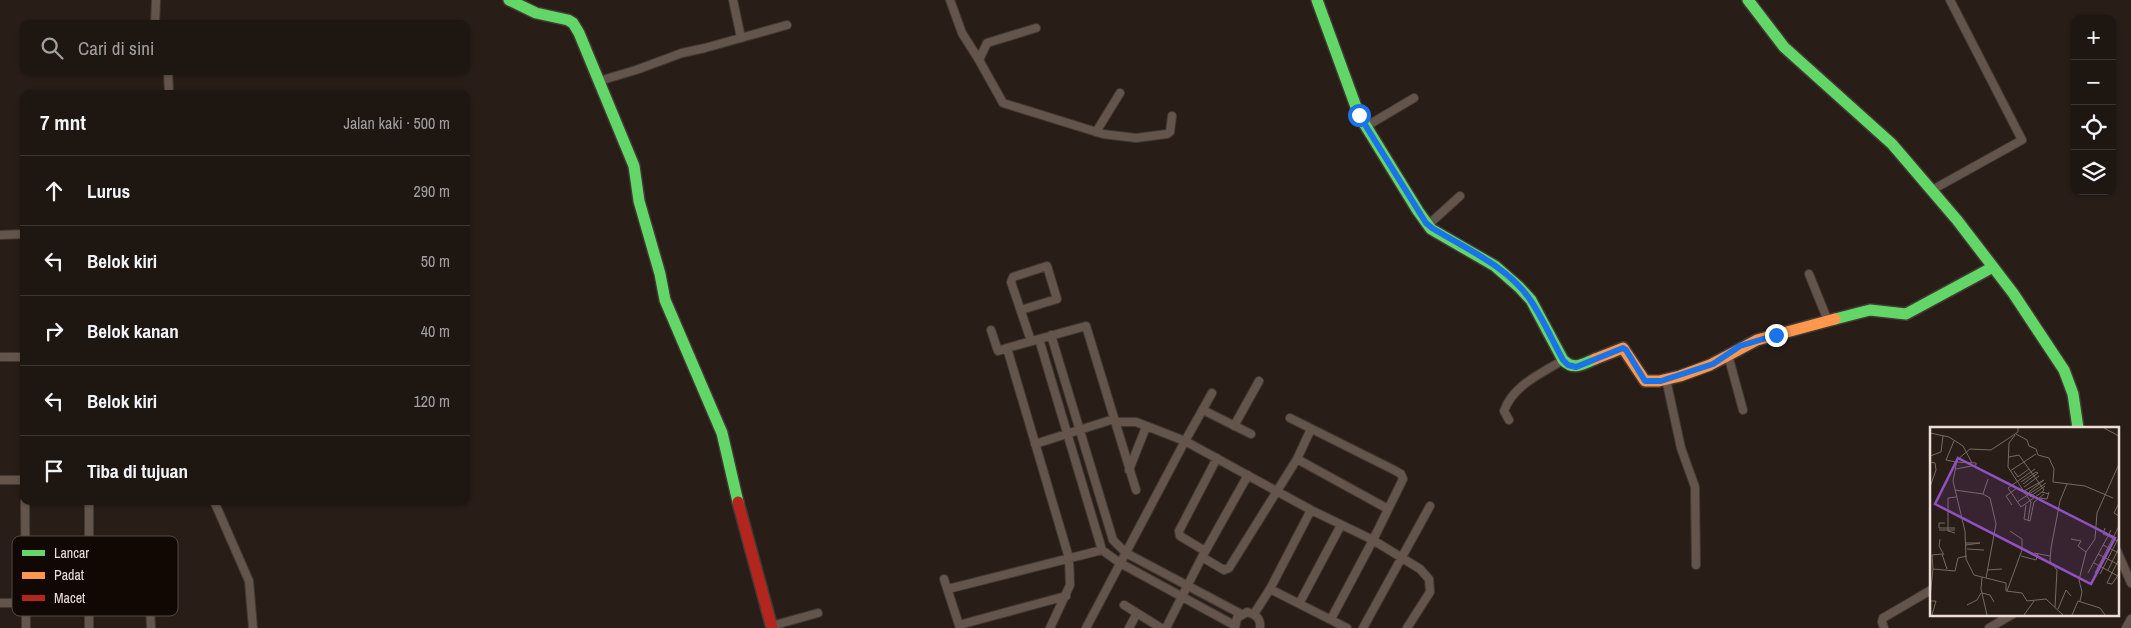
<!DOCTYPE html>
<html lang="id">
<head>
<meta charset="utf-8">
<style>
	body { margin:0; font-family:"Archivo Narrow",sans-serif; background:#2b231f; color:#f1f3f6 }
	.controls { position:absolute; right:15px; top:15px; display:grid; overflow:hidden; border-radius:10px; box-shadow:0 1px 4px #0004 }
	.controls button { width:45px; height:45px; display:grid; place-items:center; padding:0; border:0; border-bottom:1px solid #3c3531; background:#1e1611; color:#f1f3f6; font:25px sans-serif }
	.stop { position:absolute; width:15px; height:15px; margin:-11px; border:4px solid #1a73e8; border-radius:50%; background:#fff }
	.stop.end { background:#1a73e8; border-color:#fff; box-shadow:0 1px 5px #0008 }
	.list { margin:0; padding:0; list-style:none }
	h2 { display:flex; justify-content:space-between; align-items:center; height:65px; margin:0; padding:0 20px; font-size:21px }
	h2 small { font-size:16px; font-weight:400; color:#a19f9f }
	.list li { display:grid; grid-template-columns:32px 1fr auto; gap:15px; align-items:center; box-sizing:border-box; height:70px; padding:0 20px; border-top:1px solid #3c3531 }
	.list b { display:block; font-size:19px; white-space:nowrap }
	.list em { font-size:16px; font-style:normal; color:#a19f9f }
	.icon { flex:none; width:28px; height:28px; fill:none; stroke:currentColor; stroke-width:2; stroke-linecap:round; stroke-linejoin:round }
	.map { position:relative; flex:none; width:2131px; height:628px; overflow:hidden }
	.search { position:absolute; background:#1e1611; box-shadow:0 1px 4px #0004; left:20px; top:20px; width:450px; height:55px; display:flex; align-items:center; gap:12px; box-sizing:border-box; padding:0 18px; border-radius:10px; color:#a19f9f; font-size:19px }
	.panel { position:absolute; background:#1e1611; box-shadow:0 1px 4px #0004; left:20px; top:90px; width:450px; height:415px; border-radius:10px }
	.map>svg:first-child { display:block }
</style>
</head>
<body>
<div class="map">
<svg width="2131" height="628" viewBox="0 0 2131 628">
	<rect width="100%" height="100%" fill="#281d17"/>
	<g fill="none" stroke-linecap="round" stroke-linejoin="round">
		<!-- street casing -->
		<g stroke="#423934" stroke-width="10">
			<path id="street" d="M733,0L741,38
				M950,0L962,33L979,60L1003,103L1103,134L1136,138L1167,134L1170,132L1172,116
				M155,24L156,0
				M979,60L987,43L1036,28
				M168,71L169,94
				M599,81L636,70L682,53L705,48L787,25
				M1365,127L1414,98
				M1096,132L1120,93
				M1932,190L2022,140L1950,0
				M1428,225L1460,196
				M0,235L24,234
				M1809,274L1828,321
				M1021,310L1057,299L1047,266L1013,277L1011,282L1031,341
				M991,330L998,351L1007,348
				M1051,335L1113,540L1126,553L1241,614
				M1039,339L1102,550L1120,563L1234,625
				M1728,355L1743,410
				M0,357H24
				M1666,379L1681,448L1695,487L1696,565
				M1203,410L1251,434
				M1290,418L1394,470L1401,474L1403,479L1373,540L1331,619
				M1509,420L1504,411C1513,385 1541,374 1563,360
				M1234,426L1259,381
				M1035,444L1114,419L1115,422H1136L1185,441L1212,393
				M1297,459L1388,509
				M1129,470L1146,427
				M0,480H24
				M25,501L26,628
				M214,501L249,581L253,628
				M1205,551L1180,536L1179,531L1217,458
				M2117,551L2131,583
				M1202,557L1224,570L1229,568L1297,459L1311,429
				M944,579L960,628
				M948,589L1102,550
				M1270,589L1347,628
				M1300,602L1341,525
				M0,603L89,602V501
				M1124,605L1161,628
				M1254,614L1270,589L1311,510
				M959,625L1066,596
				M771,626L818,613
				M89,628V602L147,605L150,607L151,628
				M1050,628L1070,585L1069,558L1007,348L1086,326L1136,490
				M1086,628L1185,441L1311,510L1373,540L1420,569L1429,579L1430,592L1407,628
				M1129,628L1137,613
				M1166,628L1202,557L1248,475
				M1235,628L1237,618L1247,612C1256,615 1261,618 1260,628
				M1363,628L1430,506
				M1884,628L1882,622L1883,618L1931,590
				M1989,628L2013,614
				M2126,628L2131,619"/>
		</g>
		<!-- fast casing -->
		<g stroke="#423934" stroke-width="14">
			<path id="fast" d="M509,0L536,13L568,20L573,23L579,33L634,166L639,201L660,274L665,300L722,433L738,502
				M1317,0L1359,115L1418,211L1431,229L1495,266L1519,287L1531,300L1563,360C1574,371 1583,364 1595,359
				M1748,0L1784,47L1892,144L1957,220L2013,293L2064,370L2073,394L2078,428
				M1835,319L1870,310L1906,314L1993,267"/>
		</g>
		<!-- slow casing -->
		<g stroke="#423934" stroke-width="14">
			<path id="slow" d="M1595,359L1623,348L1645,381H1659L1680,376L1710,365L1757,340L1835,319"/>
		</g>
		<!-- jam casing -->
		<g stroke="#423934" stroke-width="14">
			<path id="jam" d="M738,502L772,628"/>
		</g>
		<!-- street -->
		<use href="#street" stroke="#64554c" stroke-width="8"/>
		<!-- fast -->
		<use href="#fast" stroke="#63d668" stroke-width="11"/>
		<!-- slow -->
		<use href="#slow" stroke="#ff974d" stroke-width="11"/>
		<!-- jam -->
		<use href="#jam" stroke="#b3261e" stroke-width="11"/>
	</g>
	<g fill="none" stroke-linecap="round" stroke-linejoin="round">
		<!-- route -->
		<path stroke="#1a73e8" stroke-width="6" d="M1359,115L1426,223L1432,228C1466,249 1509,267 1531,301C1543,319 1552,340 1563,360L1568,365L1576,367L1623,348L1626,350L1645,381H1661L1713,364L1740,346L1776,335"/>
	</g>
	<!-- overview -->
	<g transform="translate(1930 427)">
		<rect width="189" height="189" fill="#281d17"/>
		<path fill="none" stroke="#776b64" stroke-width="1" d="M88,1V5L61,23L40,22L27,33L23,54L35,104L36,132L44,148L76,156V164L92,166L97,174L116,172L133,188M174,1L189,9M0,6L19,10L33,19L42,36M86,7L97,13L99,19L106,22L108,28L119,31L124,42L123,55L155,59L183,71M85,8L79,16L78,40L93,63M24,14L16,33L26,35M0,29L11,25L13,9M79,30L89,28L114,63L112,65L119,67M0,35L5,36L6,43L0,60M26,42L46,38V36L26,35M105,42L78,61L91,80L112,65M80,44L106,27M84,44L88,50L99,42M91,55L106,45L108,46M93,57L108,46M94,60L109,49M25,63L53,67L60,71L66,97L56,151M94,64L114,53M94,65L101,75L98,93M53,67L58,52M101,69L115,59M101,70L99,65L114,53M109,71L117,72L119,65M87,75L116,56M189,76L184,86L189,89M82,78L76,69L87,61M96,78L94,92L100,94L104,75L114,67M15,96H9V101H25M175,101L173,107L178,109L181,103M9,103H25M25,106L18,104V71L26,70M10,112L9,119L14,128M141,112L151,114L148,119L156,125M36,116H50L36,118M173,118L189,126M37,122L54,123M104,126L120,129M168,127L189,138M91,129L106,133L108,126M189,132L177,156L182,157L189,147M164,136L188,149M3,142L2,128L12,127L17,142M57,143L72,142M178,143L189,121M158,146L178,109L189,115M165,146L189,99M170,147L189,110M52,150L51,162L57,188M77,164L92,123V112L80,104M52,166L60,168L64,175M0,171L3,142L25,144L28,131L37,129M0,174H6L2,188M150,174L152,165L149,153L156,125L165,112L167,86L189,37M37,178L47,173L51,166M125,180L127,143L120,134L121,121L130,74L137,57M128,182L136,163L141,169M94,188L104,174M142,188L148,174L170,181L175,188"/>
		<path fill="#9250c4" fill-opacity="0.15" stroke="#9250c4" stroke-width="2.5" d="M28,31L185,111L161,157L5,77Z"/>
		<rect width="189" height="189" fill="none" stroke="#eddfd8" stroke-width="2.5"/>
	</g>
	<!-- legend -->
	<rect x="12" y="536" width="166" height="80" rx="8" fill="#110804" stroke="#534844" stroke-width="1"/>
	<rect x="22" y="550" width="23" height="6" fill="#63d668"/>
	<rect x="22" y="572" width="23" height="7" fill="#ff974d"/>
	<rect x="22" y="595" width="23" height="6" fill="#b3261e"/>
	<g font-size="14" fill="#eddfd8">
		<text x="54" y="558">Lancar</text>
		<text x="54" y="580">Padat</text>
		<text x="54" y="603">Macet</text>
	</g>
</svg>
<div class="controls">
<button>+</button>
<button>−</button>
<button><svg class="icon" aria-label="locate" viewBox="0 0 24 24"><circle cx="12" cy="12" r="6"/><path d="M12 2v4M12 18v4M2 12h4M18 12h4"/></svg></button>
<button><svg class="icon" aria-label="layers" viewBox="0 0 24 24"><path d="M12 4l9 5-9 5-9-5zM3 14l9 5 9-5"/></svg></button>
</div>
<div class="stop" style="left:1359px;top:115px"></div>
<div class="stop end" style="left:1776px;top:335px"></div>
<div class="search"><svg class="icon" aria-label="search" viewBox="0 0 24 24"><circle cx="10" cy="10" r="6"/><path d="M15 15l6 6"/></svg>Cari di sini</div>
<section class="panel">
<h2>7 mnt<small>Jalan kaki · 500 m</small></h2>
<ul class="list">
<li><svg class="icon" aria-label="ahead" viewBox="0 0 24 24"><path d="M12 20V5M6 11l6-6 6 6"/></svg><div><b>Lurus</b></div><em>290 m</em></li>
<li><svg class="icon" aria-label="left" viewBox="0 0 24 24"><path d="M17 20v-9H6M10 6l-5 5 5 5"/></svg><div><b>Belok kiri</b></div><em>50 m</em></li>
<li><svg class="icon" aria-label="right" viewBox="0 0 24 24"><path d="M7 20v-9h11M14 6l5 5-5 5"/></svg><div><b>Belok kanan</b></div><em>40 m</em></li>
<li><svg class="icon" aria-label="left" viewBox="0 0 24 24"><path d="M17 20v-9H6M10 6l-5 5 5 5"/></svg><div><b>Belok kiri</b></div><em>120 m</em></li>
<li><svg class="icon" aria-label="arrive" viewBox="0 0 24 24"><path d="M6 21V4h12l-3 4 3 4H6"/></svg><div><b>Tiba di tujuan</b></div></li>
</ul>
</section>
</div>
</body>
</html>
